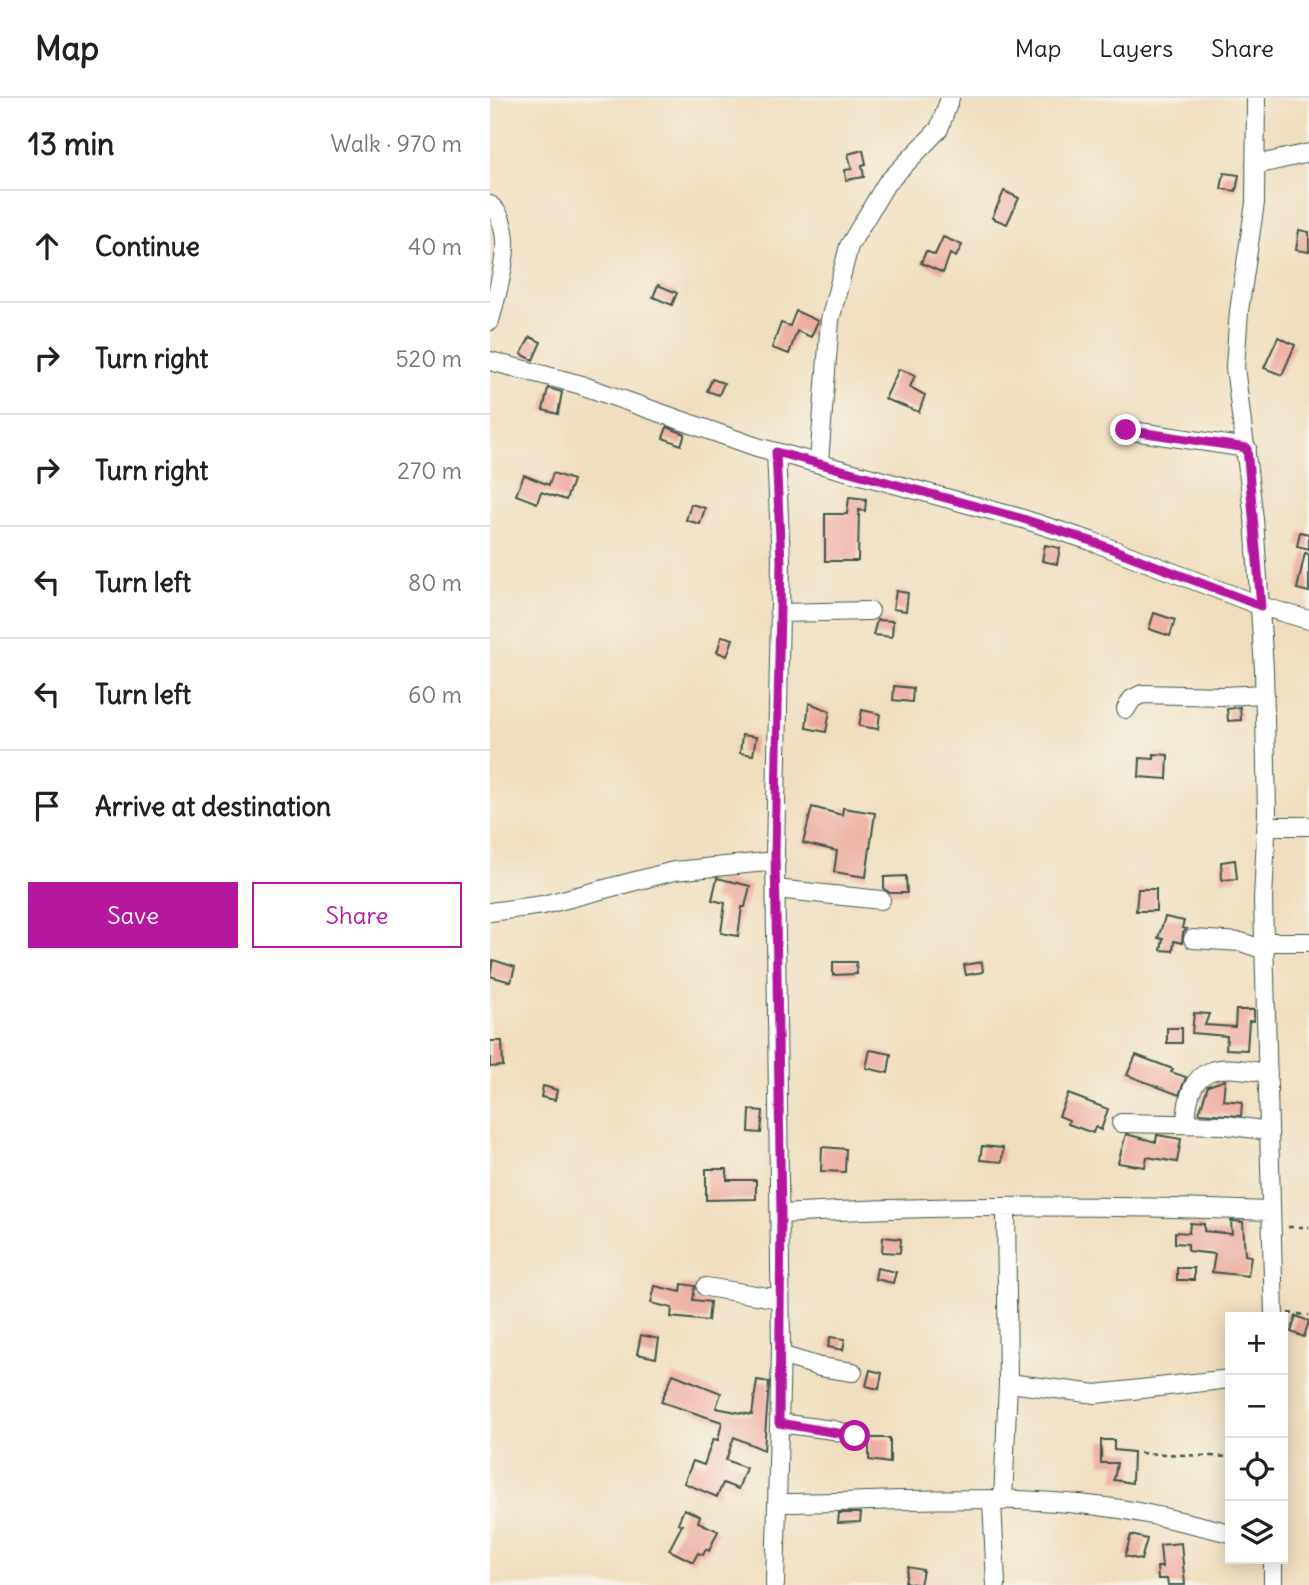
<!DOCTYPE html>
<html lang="en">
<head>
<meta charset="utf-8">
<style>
	body { margin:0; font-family:Delius,sans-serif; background:#f2f2f2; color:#202124 }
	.controls { position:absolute; right:21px; bottom:21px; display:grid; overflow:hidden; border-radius:0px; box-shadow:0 4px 18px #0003 }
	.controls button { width:63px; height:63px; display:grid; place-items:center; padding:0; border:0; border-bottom:2px solid #e0e0e0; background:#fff; color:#202124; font:35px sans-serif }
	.stop { position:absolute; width:21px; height:21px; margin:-16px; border:5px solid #b5179e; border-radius:50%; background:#fff }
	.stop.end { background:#b5179e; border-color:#fff; box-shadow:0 2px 7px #0008 }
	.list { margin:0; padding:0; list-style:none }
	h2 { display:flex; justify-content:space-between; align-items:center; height:91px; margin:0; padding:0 28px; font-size:30px }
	h2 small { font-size:23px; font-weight:400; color:#757577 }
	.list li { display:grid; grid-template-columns:46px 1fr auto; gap:21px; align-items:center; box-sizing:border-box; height:112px; padding:0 28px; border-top:2px solid #e0e0e0 }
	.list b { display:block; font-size:26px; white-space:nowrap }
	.list em { font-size:23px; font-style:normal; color:#757577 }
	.actions { display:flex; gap:14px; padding:21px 28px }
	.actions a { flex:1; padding:16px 0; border:2px solid #b5179e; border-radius:0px; text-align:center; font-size:24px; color:#b5179e }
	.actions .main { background:#b5179e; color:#fff }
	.icon { flex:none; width:38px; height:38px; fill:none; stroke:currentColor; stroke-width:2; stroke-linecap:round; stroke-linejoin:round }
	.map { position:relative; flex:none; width:819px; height:1487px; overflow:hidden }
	header { display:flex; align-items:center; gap:42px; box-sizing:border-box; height:98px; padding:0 35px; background:#fff; border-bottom:2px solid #e0e0e0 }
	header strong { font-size:33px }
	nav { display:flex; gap:38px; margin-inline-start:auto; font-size:24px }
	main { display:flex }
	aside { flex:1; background:#fff }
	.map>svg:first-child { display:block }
</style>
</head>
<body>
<header>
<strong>Map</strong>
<nav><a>Map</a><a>Layers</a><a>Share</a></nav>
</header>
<main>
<aside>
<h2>13 min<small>Walk · 970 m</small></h2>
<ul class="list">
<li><svg class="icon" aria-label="ahead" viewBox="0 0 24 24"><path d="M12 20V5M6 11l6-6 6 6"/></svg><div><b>Continue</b></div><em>40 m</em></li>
<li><svg class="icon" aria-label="right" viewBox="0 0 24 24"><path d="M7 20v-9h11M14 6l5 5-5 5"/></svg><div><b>Turn right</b></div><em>520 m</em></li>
<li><svg class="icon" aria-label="right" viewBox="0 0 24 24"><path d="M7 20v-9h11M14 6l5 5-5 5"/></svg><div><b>Turn right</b></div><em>270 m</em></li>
<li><svg class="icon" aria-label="left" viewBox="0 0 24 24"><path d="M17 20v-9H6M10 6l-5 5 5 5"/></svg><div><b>Turn left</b></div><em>80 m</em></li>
<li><svg class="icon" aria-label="left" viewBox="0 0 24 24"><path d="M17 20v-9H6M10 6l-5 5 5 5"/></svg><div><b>Turn left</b></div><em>60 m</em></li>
<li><svg class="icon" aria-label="arrive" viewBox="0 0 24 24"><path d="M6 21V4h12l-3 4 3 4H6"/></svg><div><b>Arrive at destination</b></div></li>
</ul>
<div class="actions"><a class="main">Save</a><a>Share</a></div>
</aside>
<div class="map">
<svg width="819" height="1487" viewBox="0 0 819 1487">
	<rect width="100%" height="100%" fill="#f7f3e8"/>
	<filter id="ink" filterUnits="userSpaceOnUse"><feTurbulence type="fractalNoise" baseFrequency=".0143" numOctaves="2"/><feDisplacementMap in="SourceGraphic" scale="14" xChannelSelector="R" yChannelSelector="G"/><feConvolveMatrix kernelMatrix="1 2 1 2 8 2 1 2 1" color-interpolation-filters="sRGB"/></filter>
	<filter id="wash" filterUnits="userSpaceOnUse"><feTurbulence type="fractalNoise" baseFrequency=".00686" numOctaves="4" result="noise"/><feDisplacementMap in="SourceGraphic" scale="28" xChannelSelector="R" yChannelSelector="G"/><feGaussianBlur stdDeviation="1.57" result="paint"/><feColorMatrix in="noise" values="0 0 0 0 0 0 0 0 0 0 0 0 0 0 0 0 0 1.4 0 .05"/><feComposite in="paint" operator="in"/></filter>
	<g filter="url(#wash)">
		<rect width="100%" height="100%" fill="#efdebe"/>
		<g id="blocks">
			<!-- building -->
			<path fill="#eea99e" d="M373,52L376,66L372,67L374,79L356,82L355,72L362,71L358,56Z
				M734,75L749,77L746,93L731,91Z
				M514,93L529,100L517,126L502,120Z
				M809,132L819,134V154L806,152Z
				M453,139L472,147L466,159L460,156L453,175L431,165L436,153L445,157Z
				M168,187L187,195L182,207L163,199Z
				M306,213L328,223L321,239L307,233L299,256L282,250L291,225L300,228Z
				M40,239L51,244L43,262L31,256Z
				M788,239L805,247L792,277L774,270Z
				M409,271L425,277L420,289L435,297L429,314L395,301Z
				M222,281L234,285L229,297L217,293Z
				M58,290L72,294L68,316L53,312Z
				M177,329L195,336L191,347L173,340Z
				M63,375L83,382L76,402L51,394L47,405L26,397L34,377L59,387Z
				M359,399L376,401L375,413L369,412L368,463H335V416H357Z
				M201,406L215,410L210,426L196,422Z
				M810,434L819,436V451L807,448Z
				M555,447L570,450L567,466L552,463Z
				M815,455L819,456V494L807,491Z
				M406,493L418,495L416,513L403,511Z
				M664,515L685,522L680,538L659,531Z
				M387,522L403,523L402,539L383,537Z
				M232,538L243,541L237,558L227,554Z
				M404,588L423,590L422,604L403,602Z
				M319,605L340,613L336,634L316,630Z
				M750,609L751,622L738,623L737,611Z
				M372,612L390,616L388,631L369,628Z
				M252,637L266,639L263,657L250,655Z
				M664,656L678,657L677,681L649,679L650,660L664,661Z
				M322,709L352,717L353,710L385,715L376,779L344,774L347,753L313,745Z
				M745,762L747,781L732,782L731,764Z
				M416,778L417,795H400L394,791V779Z
				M227,780L260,788L255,809H252L248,838L231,835L235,805L222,802Z
				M648,791H666V813H646Z
				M675,819L694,823L692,830L697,831L693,835L692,845L684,843L683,853L671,852L673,841L668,840Z
				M3,862L25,869L21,884L0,878Z
				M343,864H366L367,876L343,877Z
				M492,864L493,874L476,877L474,867Z
				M746,912H764V923H759L757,952L736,951L737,938L702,935L704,915L719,916L715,927L745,929Z
				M677,930H692V945H677Z
				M0,943H12L13,968L0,969Z
				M380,952L401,956L398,975L376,970Z
				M646,957L683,971L681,974L696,979L689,997L637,977Z
				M735,982L733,1002L752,1004L751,1018L709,1015L718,988Z
				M53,988L67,992L65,1002L51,999Z
				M578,996L618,1011L611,1032L605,1029L603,1035L578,1026L579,1022L569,1018Z
				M260,1012L273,1013L271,1035L259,1034Z
				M636,1036L666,1044L667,1037L691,1041L687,1064L657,1059L655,1069L628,1065Z
				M492,1048L513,1050L512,1064L490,1062Z
				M332,1049L356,1051L355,1074L331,1073Z
				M216,1071H237V1082H266V1101L216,1102Z
				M741,1123L753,1124L755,1157L761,1158L758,1178L722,1174L725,1156L698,1153V1146L685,1145V1134L699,1135L700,1125L714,1126V1133L742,1136Z
				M393,1139L411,1141L410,1155L392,1154Z
				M387,1170L406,1174L403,1185L385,1181Z
				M687,1170H704V1182H687Z
				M192,1186L205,1188L203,1202L220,1204L218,1223L181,1219L182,1210L161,1205L165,1188L191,1194Z
				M806,1218L819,1223L814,1239L801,1234Z
				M151,1237L169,1241L166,1260L147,1256Z
				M340,1239L355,1241L353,1252L338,1249Z
				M380,1272L392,1275L389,1291L376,1288Z
				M183,1276L231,1295L226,1310L262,1317L267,1282L279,1284L274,1352L244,1339L236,1362L256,1370L248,1391L233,1385L227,1399L194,1385L203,1363L214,1367L223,1341L228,1342L232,1324L171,1304Z
				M379,1340H400V1365L379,1362Z
				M611,1342H624V1352L643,1354L642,1385L624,1382L627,1365H611Z
				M194,1411L210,1418L208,1424L228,1433L219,1453L216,1451L213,1457L208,1455L203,1464L179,1452L192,1427L188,1425Z
				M349,1415H371L370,1424L348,1425Z
				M641,1437L657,1441L651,1462L635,1458Z
				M691,1445L695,1487H678L677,1481H668L667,1469H672L670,1447Z
				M418,1469L433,1472L430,1487L415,1484Z"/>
		</g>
	</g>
	<g filter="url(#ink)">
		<use href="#blocks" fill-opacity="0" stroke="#3e5549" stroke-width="2"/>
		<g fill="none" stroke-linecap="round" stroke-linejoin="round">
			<!-- minor casing -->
			<g stroke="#3e5549" stroke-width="20">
				<path id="minor" d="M766,0L765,105L749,213L745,269L764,421L774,571L777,715L773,802L784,1219
					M765,67L819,55
					M0,107C30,132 7,192 0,223
					M0,263L88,286L267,349L530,420L601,443L771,508L819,522
					M636,332L757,350
					M329,364L340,222L359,148L396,86L449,31L460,0
					M289,515L380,513
					M636,611L642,601L652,596L732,598L775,596
					M776,728H819
					M286,791L391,802
					M0,814L53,807L184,773L286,763
					M703,841L751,844L775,852
					M775,844H819
					M631,1025L736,1027L779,1033
					M696,1026C698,963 728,967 778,975
					M291,1116C454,1106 616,1107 779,1113
					M216,1189L290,1201
					M291,1257L330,1269L363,1274
					M518,1285L606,1296L740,1281
					M289,1325L343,1332L365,1338
					M502,1403L506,1487
					M513,1403L518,1285L516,1109
					M288,1405C399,1404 520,1394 630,1411C667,1417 704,1426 740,1435
					M285,1487L291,1250L285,756L291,463L286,354
					M783,1487V1461"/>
			</g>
			<!-- path -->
			<path stroke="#3e5549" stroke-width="2.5" stroke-dasharray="5 5" stroke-linecap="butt" d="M798,1129H819
				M798,1215L819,1217
				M650,1355L740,1359"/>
			<!-- minor -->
			<use href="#minor" stroke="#fff" stroke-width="18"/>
		</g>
	</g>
	<g fill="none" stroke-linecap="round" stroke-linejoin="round" filter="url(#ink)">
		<!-- route -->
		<path stroke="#b5179e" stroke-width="9" d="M365,1338L289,1325L291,1116L285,756L291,463L286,354L530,420L601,443L771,508L757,350L636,332"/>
	</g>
</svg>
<div class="controls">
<button>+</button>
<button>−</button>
<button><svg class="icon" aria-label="locate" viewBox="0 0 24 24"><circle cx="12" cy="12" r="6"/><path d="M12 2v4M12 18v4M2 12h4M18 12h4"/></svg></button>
<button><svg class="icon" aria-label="layers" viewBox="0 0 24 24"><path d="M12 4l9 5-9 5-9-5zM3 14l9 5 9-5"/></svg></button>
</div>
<div class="stop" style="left:365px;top:1338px"></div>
<div class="stop end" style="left:636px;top:332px"></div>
</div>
</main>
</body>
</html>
